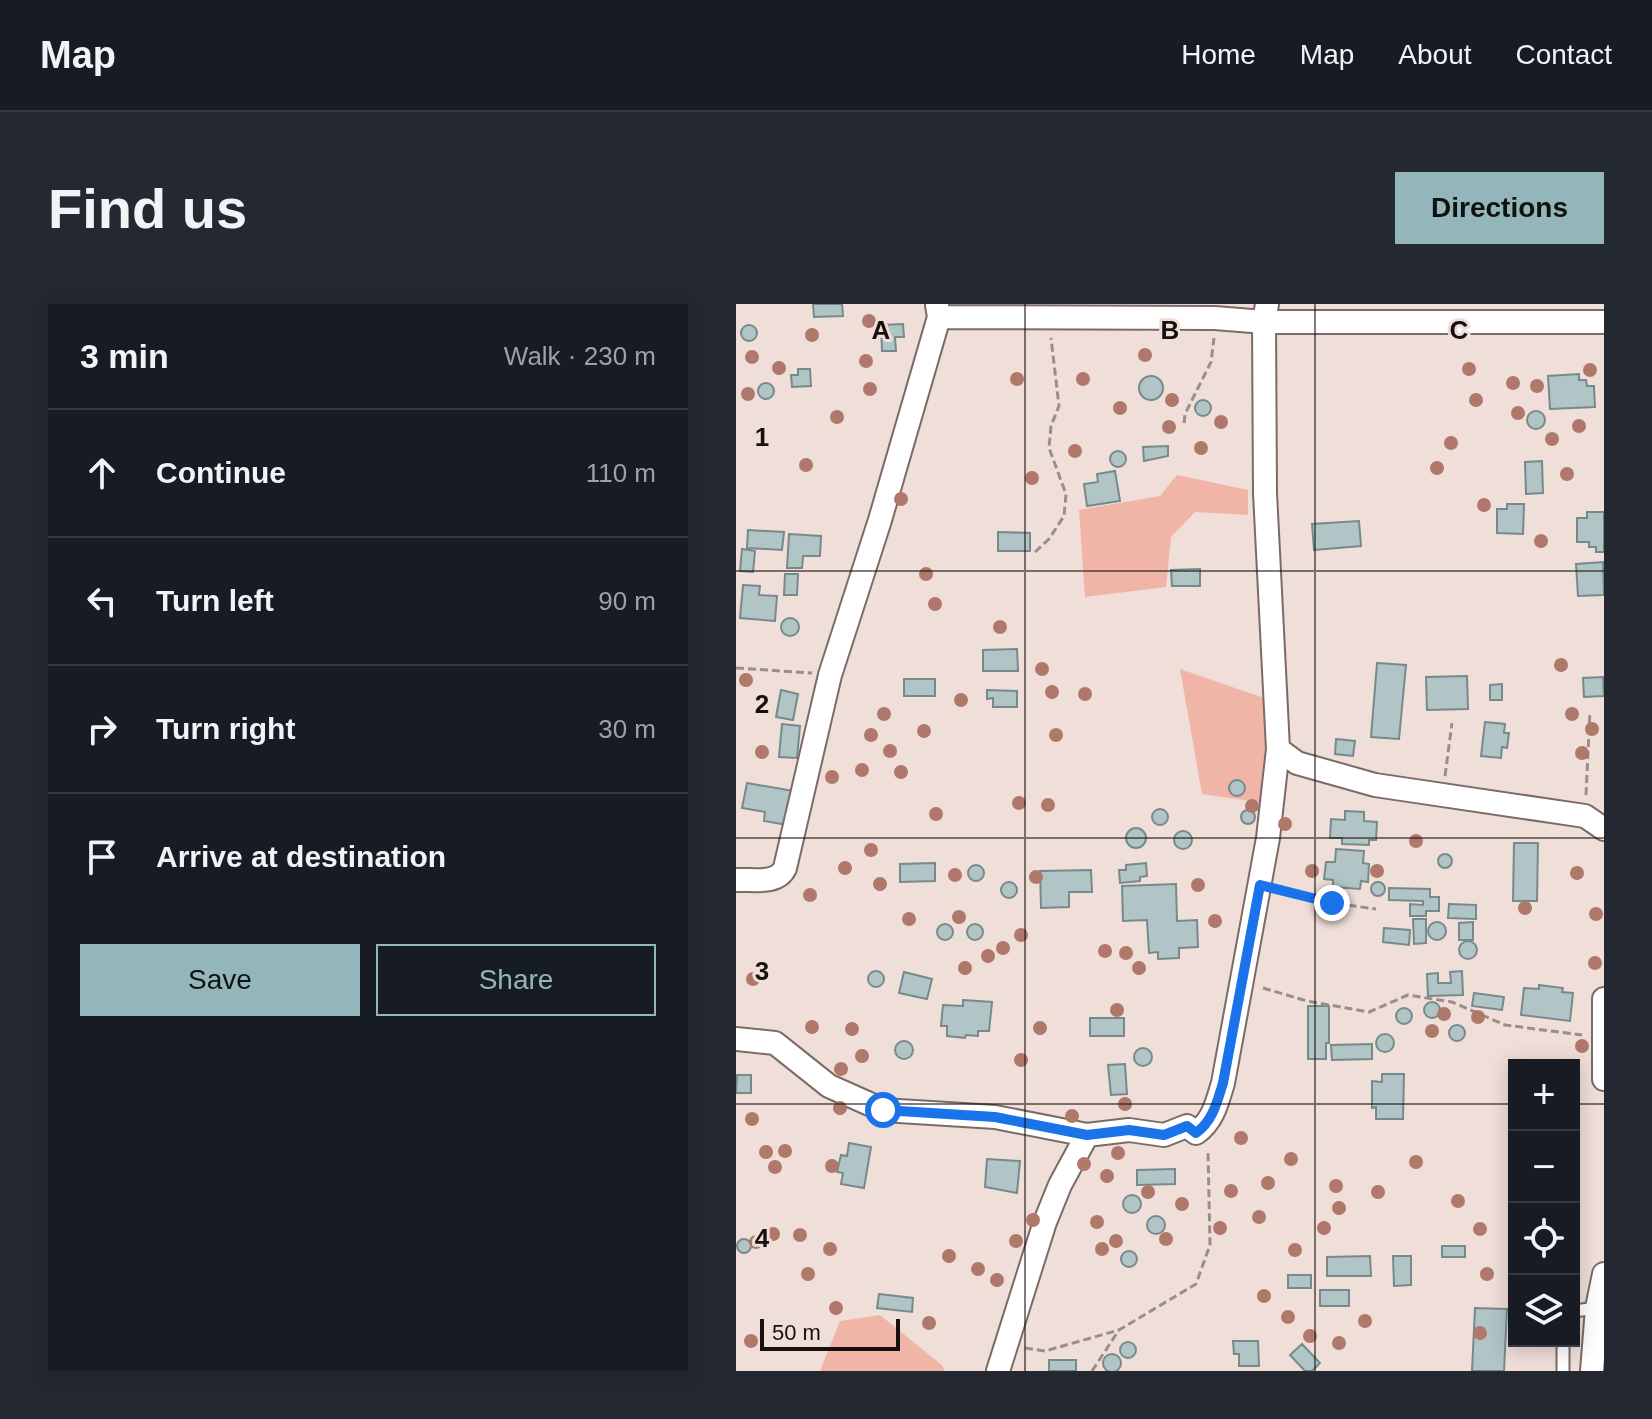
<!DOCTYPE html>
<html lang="en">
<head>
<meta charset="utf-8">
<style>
	body { margin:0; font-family:Arial,sans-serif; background:#242831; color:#f1f3f6 }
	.controls { position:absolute; right:24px; bottom:24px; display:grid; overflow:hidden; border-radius:0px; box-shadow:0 4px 20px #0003 }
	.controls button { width:72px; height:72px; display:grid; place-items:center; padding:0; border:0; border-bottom:2px solid #363941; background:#171b24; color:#f1f3f6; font:40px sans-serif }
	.scale { position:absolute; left:24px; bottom:20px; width:140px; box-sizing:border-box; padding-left:8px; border:4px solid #16100e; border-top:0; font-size:22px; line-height:28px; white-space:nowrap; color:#16100e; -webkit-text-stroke:6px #f0ded9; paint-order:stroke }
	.stop { position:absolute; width:24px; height:24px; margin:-18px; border:6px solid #1a73e8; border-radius:50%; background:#fff }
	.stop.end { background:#1a73e8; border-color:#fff; box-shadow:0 2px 8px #0008 }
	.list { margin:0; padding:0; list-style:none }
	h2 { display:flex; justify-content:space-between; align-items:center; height:104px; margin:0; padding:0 32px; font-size:34px }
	h2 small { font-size:26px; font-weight:400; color:#9ea1a6 }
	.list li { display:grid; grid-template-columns:52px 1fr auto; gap:24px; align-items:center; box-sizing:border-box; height:128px; padding:0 32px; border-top:2px solid #363941 }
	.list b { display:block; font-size:30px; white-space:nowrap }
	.list em { font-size:26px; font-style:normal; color:#9ea1a6 }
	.actions { display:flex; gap:16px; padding:24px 32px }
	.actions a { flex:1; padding:18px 0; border:2px solid #93b6ba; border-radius:0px; text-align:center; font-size:28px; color:#93b6ba }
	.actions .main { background:#93b6ba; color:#111 }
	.icon { flex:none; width:44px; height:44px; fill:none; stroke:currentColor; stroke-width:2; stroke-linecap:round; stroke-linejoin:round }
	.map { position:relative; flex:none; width:868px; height:1067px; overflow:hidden; border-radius:0px }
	header { display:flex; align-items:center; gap:48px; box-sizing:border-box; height:112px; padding:0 40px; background:#171b24; border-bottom:2px solid #363941 }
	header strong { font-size:38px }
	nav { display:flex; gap:44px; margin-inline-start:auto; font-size:28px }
	.intro { display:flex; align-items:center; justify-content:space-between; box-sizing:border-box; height:192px; padding:0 48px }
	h1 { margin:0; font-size:56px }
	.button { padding:20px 36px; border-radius:0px; background:#93b6ba; color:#111; font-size:28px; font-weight:700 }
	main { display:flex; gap:48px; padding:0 48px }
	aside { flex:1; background:#171b24; border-radius:0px; box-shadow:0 4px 20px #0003 }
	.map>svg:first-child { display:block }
</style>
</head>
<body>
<header>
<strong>Map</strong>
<nav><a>Home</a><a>Map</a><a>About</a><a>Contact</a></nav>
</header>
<div class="intro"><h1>Find us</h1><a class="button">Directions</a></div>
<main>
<aside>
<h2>3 min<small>Walk · 230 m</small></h2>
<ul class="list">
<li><svg class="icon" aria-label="ahead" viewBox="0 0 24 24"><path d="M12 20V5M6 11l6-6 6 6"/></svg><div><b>Continue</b></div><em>110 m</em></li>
<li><svg class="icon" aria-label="left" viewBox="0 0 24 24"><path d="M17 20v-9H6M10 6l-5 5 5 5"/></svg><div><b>Turn left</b></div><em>90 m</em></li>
<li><svg class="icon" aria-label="right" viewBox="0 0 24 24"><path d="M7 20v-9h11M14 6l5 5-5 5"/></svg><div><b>Turn right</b></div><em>30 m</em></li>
<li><svg class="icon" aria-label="arrive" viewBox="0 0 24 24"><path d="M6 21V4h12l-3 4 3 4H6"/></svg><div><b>Arrive at destination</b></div></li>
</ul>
<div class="actions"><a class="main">Save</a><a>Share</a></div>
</aside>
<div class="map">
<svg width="868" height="1067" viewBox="0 0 868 1067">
	<rect width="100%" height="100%" fill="#f0ded9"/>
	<!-- green -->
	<path fill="#f0b5a6" d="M441,171L512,186V211L459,208L435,233L430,283L349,293L343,206L424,192Z
		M444,365L531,395L535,500L466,490Z
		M144,1011L207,1062L208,1067H84L104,1017Z"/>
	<!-- building -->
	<path fill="#b1c5c6" stroke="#778a8b" stroke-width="2" d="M77,0H106L107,12L78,13Z
		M167,20L168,33H159L160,47H146L145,21Z
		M5 29a8 8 0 1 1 16 0a8 8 0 1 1-16 0Z
		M62,65H74L75,82L56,83L55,71H62Z
		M843,70V76H850L851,82H858L859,103L814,105L812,72Z
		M403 84a12 12 0 1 1 24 0a12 12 0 1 1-24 0Z
		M22 87a8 8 0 1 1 16 0a8 8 0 1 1-16 0Z
		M459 104a8 8 0 1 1 16 0a8 8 0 1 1-16 0Z
		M791 116a9 9 0 1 1 18 0a9 9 0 1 1-18 0Z
		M432,142V152L408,157L407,143Z
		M374 155a8 8 0 1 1 16 0a8 8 0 1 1-16 0Z
		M806,157L807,189L790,190L789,158Z
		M379,167L384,197L351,202L348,180L362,178L361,170Z
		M771,200H788L787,230L761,229V205H771Z
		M851,208H868V248H860V243H853V238H841V214H851Z
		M623,217L625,242L578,246L576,220Z
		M12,226L48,228L46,246L11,244Z
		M262,228L294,229V247H262Z
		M53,230L85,232L84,252H67L66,264H51Z
		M6,245L19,247L17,268L4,267Z
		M867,258L868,291L842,292L840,260Z
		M464,265V282H436L435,266Z
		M49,270H62L61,291H48Z
		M7,281L24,282L23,291L41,292L39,317L4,314Z
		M45 323a9 9 0 1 1 18 0a9 9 0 1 1-18 0Z
		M281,345L282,367H247V346Z
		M641,359L670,361L663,435L635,433Z
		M731,372L732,405L691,406L690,373Z
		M867,373L868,392L848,393L847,374Z
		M168,375H199V392H168Z
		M766,380V396H754V381Z
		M45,386L62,390L57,416L40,413Z
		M251,386L281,387V403H257V394L251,395Z
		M749,418L769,420L768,429H773L771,444L766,443L765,454L745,452Z
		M46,420L64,422L61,454L43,453Z
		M600,435L619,437L617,452L599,450Z
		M493 484a8 8 0 1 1 16 0a8 8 0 1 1-16 0Z
		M11,479L58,487L52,521L28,517L29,508L6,504Z
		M416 513a8 8 0 1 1 16 0a8 8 0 1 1-16 0Z
		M505 513a7 7 0 1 1 14 0a7 7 0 1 1-14 0Z
		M609,507L628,508V517L641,518L640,536H633V541L606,540V534H594L595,515L609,516Z
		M390 534a10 10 0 1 1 20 0a10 10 0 1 1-20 0Z
		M438 536a9 9 0 1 1 18 0a9 9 0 1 1-18 0Z
		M778,539H802L801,597H777Z
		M600,545L628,547L627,559L633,560L632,578L625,577L624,585L597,583V576L588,575L590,558H599Z
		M702 557a7 7 0 1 1 14 0a7 7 0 1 1-14 0Z
		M199,559V577L164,578V560Z
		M410,559L411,572L404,573V577L384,579L383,566H390V561Z
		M232 569a8 8 0 1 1 16 0a8 8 0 1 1-16 0Z
		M355,566L356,588H333V603L305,604L304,567Z
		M265 586a8 8 0 1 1 16 0a8 8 0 1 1-16 0Z
		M635 585a7 7 0 1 1 14 0a7 7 0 1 1-14 0Z
		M440,580L441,617L461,616L462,643L443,644V654L422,655V648L413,649L411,616L387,617L386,582Z
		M653,584L694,585V593H703V607H690V612H674V600L687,601V597L653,596Z
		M713,600L740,601V615L712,614Z
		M677,615H690V639L678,640Z
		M737,618V636H723V619Z
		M692 627a9 9 0 1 1 18 0a9 9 0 1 1-18 0Z
		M231 628a8 8 0 1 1 16 0a8 8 0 1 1-16 0Z
		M201 628a8 8 0 1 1 16 0a8 8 0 1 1-16 0Z
		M648,624L674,626L673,641L647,638Z
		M723 646a9 9 0 1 1 18 0a9 9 0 1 1-18 0Z
		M726,667L727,691L692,692L691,670L702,669V679H715L714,668Z
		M132 675a8 8 0 1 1 16 0a8 8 0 1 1-16 0Z
		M168,668L196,675L191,695L163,689Z
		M803,681L827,684L826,688L837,689L834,717L785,711L788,684L803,685Z
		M738,689L768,693L766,706L736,702Z
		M227,696L256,698L253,727H242V732L230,731L229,734L211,732V722H205L207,701L227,702Z
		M688 706a8 8 0 1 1 16 0a8 8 0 1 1-16 0Z
		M572,702H593V739H590V755H572Z
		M660 712a8 8 0 1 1 16 0a8 8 0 1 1-16 0Z
		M354,714H388V732H354Z
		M713 729a8 8 0 1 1 16 0a8 8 0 1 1-16 0Z
		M640 739a9 9 0 1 1 18 0a9 9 0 1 1-18 0Z
		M159 746a9 9 0 1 1 18 0a9 9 0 1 1-18 0Z
		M636,740V755L596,756L595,741Z
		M398 753a9 9 0 1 1 18 0a9 9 0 1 1-18 0Z
		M389,760L391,790L375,791L372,761Z
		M646,770H668L667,815H640V803L636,804V777L646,778Z
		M1,771H15V789H0Z
		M113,839L135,843L128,884L105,880L107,869L101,868L105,851L111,852Z
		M251,855L284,857L281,889L249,883Z
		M439,865V880L401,881V866Z
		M387 900a9 9 0 1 1 18 0a9 9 0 1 1-18 0Z
		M411 921a9 9 0 1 1 18 0a9 9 0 1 1-18 0Z
		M1 942a7 7 0 1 1 14 0a7 7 0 1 1-14 0Z
		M706,942H729V953H706Z
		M385 955a8 8 0 1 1 16 0a8 8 0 1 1-16 0Z
		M634,952L635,972H591V953Z
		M657,952H675V981L658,982Z
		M552,971H575V984H552Z
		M584,986H613V1002H584Z
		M143,990L177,994L176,1008L141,1004Z
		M739,1004L771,1005L768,1067H736Z
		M497,1037H522L523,1062H503V1050H498Z
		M384 1046a8 8 0 1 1 16 0a8 8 0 1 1-16 0Z
		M566,1040L584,1059L576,1067H569L554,1051Z
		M367 1059a9 9 0 1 1 18 0a9 9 0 1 1-18 0Z
		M313,1056H340V1067H313Z"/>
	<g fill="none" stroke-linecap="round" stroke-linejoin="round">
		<!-- service casing -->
		<g stroke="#7b6b67" stroke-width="15">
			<path id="service" d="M838,1007L861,1004
				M827,1067V1037"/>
		</g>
		<!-- minor casing -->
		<g stroke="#7b6b67" stroke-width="26">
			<path id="minor" d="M203,13L479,14L528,18H868
				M542,445L561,459L639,481L849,512L868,525
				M0,576C17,575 41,581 49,564L94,371L144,216L203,13L201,1
				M868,695V775
				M0,735L39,739L93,782L147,806L259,813L351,831L393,826L428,831L451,822L460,829C477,817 481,799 487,779L532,534L542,445L529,189L528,18L531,0
				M262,1067L309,918L324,881L351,831
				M856,1067L861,1004L868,970"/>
		</g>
		<!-- path -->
		<path stroke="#9b8d8a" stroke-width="3" stroke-dasharray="8 4" stroke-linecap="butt" d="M448,119L449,110L475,58L478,34
			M299,248L313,235L328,212L330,190L313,144L315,122L323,102L315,34
			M0,364L76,369
			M709,472L716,419
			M850,491L854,407
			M542,587L596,599L640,605
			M527,684L571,697L633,708L672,691L716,698L769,721L846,731
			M289,1044L309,1047L383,1026L460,980L474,941L472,846
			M356,1067L383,1026"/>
		<!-- service -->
		<use href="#service" stroke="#fff" stroke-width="11"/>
		<!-- minor -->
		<use href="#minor" stroke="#fff" stroke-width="22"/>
	</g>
	<!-- trees -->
	<g fill="#af786a">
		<circle cx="133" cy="17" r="7"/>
		<circle cx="76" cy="31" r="7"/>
		<circle cx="409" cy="51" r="7"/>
		<circle cx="16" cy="53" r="7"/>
		<circle cx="130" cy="57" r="7"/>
		<circle cx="43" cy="64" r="7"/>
		<circle cx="733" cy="65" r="7"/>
		<circle cx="854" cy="66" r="7"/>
		<circle cx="281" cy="75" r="7"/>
		<circle cx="347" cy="75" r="7"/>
		<circle cx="777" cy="79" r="7"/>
		<circle cx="801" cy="82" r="7"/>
		<circle cx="134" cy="85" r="7"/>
		<circle cx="12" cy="90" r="7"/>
		<circle cx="436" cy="96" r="7"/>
		<circle cx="740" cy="96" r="7"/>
		<circle cx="384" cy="104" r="7"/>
		<circle cx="782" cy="109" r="7"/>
		<circle cx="101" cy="113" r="7"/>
		<circle cx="485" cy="118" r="7"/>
		<circle cx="843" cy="122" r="7"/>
		<circle cx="433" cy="123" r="7"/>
		<circle cx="816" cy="135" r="7"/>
		<circle cx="715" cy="139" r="7"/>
		<circle cx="465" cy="144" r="7"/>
		<circle cx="339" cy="147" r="7"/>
		<circle cx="70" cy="161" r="7"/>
		<circle cx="701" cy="164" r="7"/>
		<circle cx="831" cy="170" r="7"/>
		<circle cx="296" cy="174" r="7"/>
		<circle cx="165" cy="195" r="7"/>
		<circle cx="748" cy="201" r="7"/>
		<circle cx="805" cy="237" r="7"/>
		<circle cx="190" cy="270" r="7"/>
		<circle cx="199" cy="300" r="7"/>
		<circle cx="264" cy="323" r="7"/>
		<circle cx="825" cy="361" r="7"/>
		<circle cx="306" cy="365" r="7"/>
		<circle cx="10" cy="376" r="7"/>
		<circle cx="316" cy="388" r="7"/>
		<circle cx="349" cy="390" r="7"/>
		<circle cx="225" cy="396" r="7"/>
		<circle cx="148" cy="410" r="7"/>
		<circle cx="836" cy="410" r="7"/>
		<circle cx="856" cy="425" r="7"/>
		<circle cx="188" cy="427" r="7"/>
		<circle cx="135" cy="431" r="7"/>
		<circle cx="320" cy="431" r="7"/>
		<circle cx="154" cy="447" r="7"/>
		<circle cx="26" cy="448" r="7"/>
		<circle cx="846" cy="449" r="7"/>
		<circle cx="126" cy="466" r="7"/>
		<circle cx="165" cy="468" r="7"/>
		<circle cx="96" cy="473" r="7"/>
		<circle cx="283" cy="499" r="7"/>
		<circle cx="312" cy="501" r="7"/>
		<circle cx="516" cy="502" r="7"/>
		<circle cx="200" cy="510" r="7"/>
		<circle cx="549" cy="520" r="7"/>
		<circle cx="680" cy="537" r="7"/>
		<circle cx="135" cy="546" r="7"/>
		<circle cx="109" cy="564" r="7"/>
		<circle cx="576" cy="567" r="7"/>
		<circle cx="641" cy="567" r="7"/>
		<circle cx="841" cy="569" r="7"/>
		<circle cx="219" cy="571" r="7"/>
		<circle cx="300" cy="573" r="7"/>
		<circle cx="144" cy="580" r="7"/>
		<circle cx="462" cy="581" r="7"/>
		<circle cx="74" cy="591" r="7"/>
		<circle cx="789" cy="604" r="7"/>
		<circle cx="860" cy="610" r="7"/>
		<circle cx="223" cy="613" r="7"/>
		<circle cx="173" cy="615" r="7"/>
		<circle cx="479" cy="617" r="7"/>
		<circle cx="285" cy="631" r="7"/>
		<circle cx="267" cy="644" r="7"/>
		<circle cx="369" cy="647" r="7"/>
		<circle cx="390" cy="649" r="7"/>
		<circle cx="252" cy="652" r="7"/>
		<circle cx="859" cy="659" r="7"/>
		<circle cx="229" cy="664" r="7"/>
		<circle cx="403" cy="664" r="7"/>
		<circle cx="17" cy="675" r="7"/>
		<circle cx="381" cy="706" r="7"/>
		<circle cx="708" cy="710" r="7"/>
		<circle cx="742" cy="713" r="7"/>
		<circle cx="76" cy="723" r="7"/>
		<circle cx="304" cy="724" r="7"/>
		<circle cx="116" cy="725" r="7"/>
		<circle cx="696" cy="727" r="7"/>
		<circle cx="846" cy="742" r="7"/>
		<circle cx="126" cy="752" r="7"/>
		<circle cx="285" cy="756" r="7"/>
		<circle cx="105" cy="765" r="7"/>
		<circle cx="389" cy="800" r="7"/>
		<circle cx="104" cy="804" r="7"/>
		<circle cx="336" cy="812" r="7"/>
		<circle cx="16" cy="815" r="7"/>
		<circle cx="505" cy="834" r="7"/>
		<circle cx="49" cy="847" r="7"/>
		<circle cx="30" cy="848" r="7"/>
		<circle cx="382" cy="849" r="7"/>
		<circle cx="555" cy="855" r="7"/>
		<circle cx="680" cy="858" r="7"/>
		<circle cx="348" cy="860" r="7"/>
		<circle cx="96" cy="862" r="7"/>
		<circle cx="39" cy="863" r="7"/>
		<circle cx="371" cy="872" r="7"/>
		<circle cx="532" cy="879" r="7"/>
		<circle cx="600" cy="882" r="7"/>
		<circle cx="495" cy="887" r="7"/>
		<circle cx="412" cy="888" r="7"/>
		<circle cx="642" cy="888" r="7"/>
		<circle cx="722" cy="897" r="7"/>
		<circle cx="446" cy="900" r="7"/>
		<circle cx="603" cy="904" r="7"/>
		<circle cx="523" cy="913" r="7"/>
		<circle cx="297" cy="916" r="7"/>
		<circle cx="361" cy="918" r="7"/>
		<circle cx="484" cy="924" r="7"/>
		<circle cx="588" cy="924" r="7"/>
		<circle cx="744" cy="925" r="7"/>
		<circle cx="37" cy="930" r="7"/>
		<circle cx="64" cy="931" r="7"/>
		<circle cx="430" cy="935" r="7"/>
		<circle cx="280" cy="937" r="7"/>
		<circle cx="380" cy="937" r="7"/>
		<circle cx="20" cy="938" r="7"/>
		<circle cx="94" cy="945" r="7"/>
		<circle cx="366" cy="945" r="7"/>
		<circle cx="559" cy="946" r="7"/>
		<circle cx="213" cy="952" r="7"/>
		<circle cx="242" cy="965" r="7"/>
		<circle cx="72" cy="970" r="7"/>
		<circle cx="751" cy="970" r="7"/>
		<circle cx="261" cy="976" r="7"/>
		<circle cx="528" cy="992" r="7"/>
		<circle cx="100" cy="1004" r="7"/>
		<circle cx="552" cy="1013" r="7"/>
		<circle cx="629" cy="1017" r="7"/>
		<circle cx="193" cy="1019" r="7"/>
		<circle cx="744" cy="1029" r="7"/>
		<circle cx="574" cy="1032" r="7"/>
		<circle cx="15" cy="1037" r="7"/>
		<circle cx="603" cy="1039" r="7"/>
	</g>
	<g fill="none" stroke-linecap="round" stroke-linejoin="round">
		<!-- route -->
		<path stroke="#1a73e8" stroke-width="10" d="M147,806L259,813L351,831L393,826L428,831L451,822L460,829C477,817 481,798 487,779L524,581L596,599"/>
	</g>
	<!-- grid -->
	<path fill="none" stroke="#16100e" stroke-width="2" stroke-opacity="0.55" d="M289,0V1067M579,0V1067M0,267H868M0,534H868M0,800H778M838,800H868"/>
	<g font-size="26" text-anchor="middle" font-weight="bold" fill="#16100e" stroke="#f0ded9" stroke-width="6" stroke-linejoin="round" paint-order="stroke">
		<text x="145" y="35">A</text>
		<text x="434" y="35">B</text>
		<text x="723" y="35">C</text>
		<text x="26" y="142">1</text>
		<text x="26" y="409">2</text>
		<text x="26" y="676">3</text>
		<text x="26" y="943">4</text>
	</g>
</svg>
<div class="controls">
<button>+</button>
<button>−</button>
<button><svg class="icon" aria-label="locate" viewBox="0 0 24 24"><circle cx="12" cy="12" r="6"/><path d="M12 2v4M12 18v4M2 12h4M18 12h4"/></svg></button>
<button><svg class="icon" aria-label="layers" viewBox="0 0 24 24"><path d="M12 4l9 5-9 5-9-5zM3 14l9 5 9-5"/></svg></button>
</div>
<div class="scale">50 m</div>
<div class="stop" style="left:147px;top:806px"></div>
<div class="stop end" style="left:596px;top:599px"></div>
</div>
</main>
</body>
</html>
